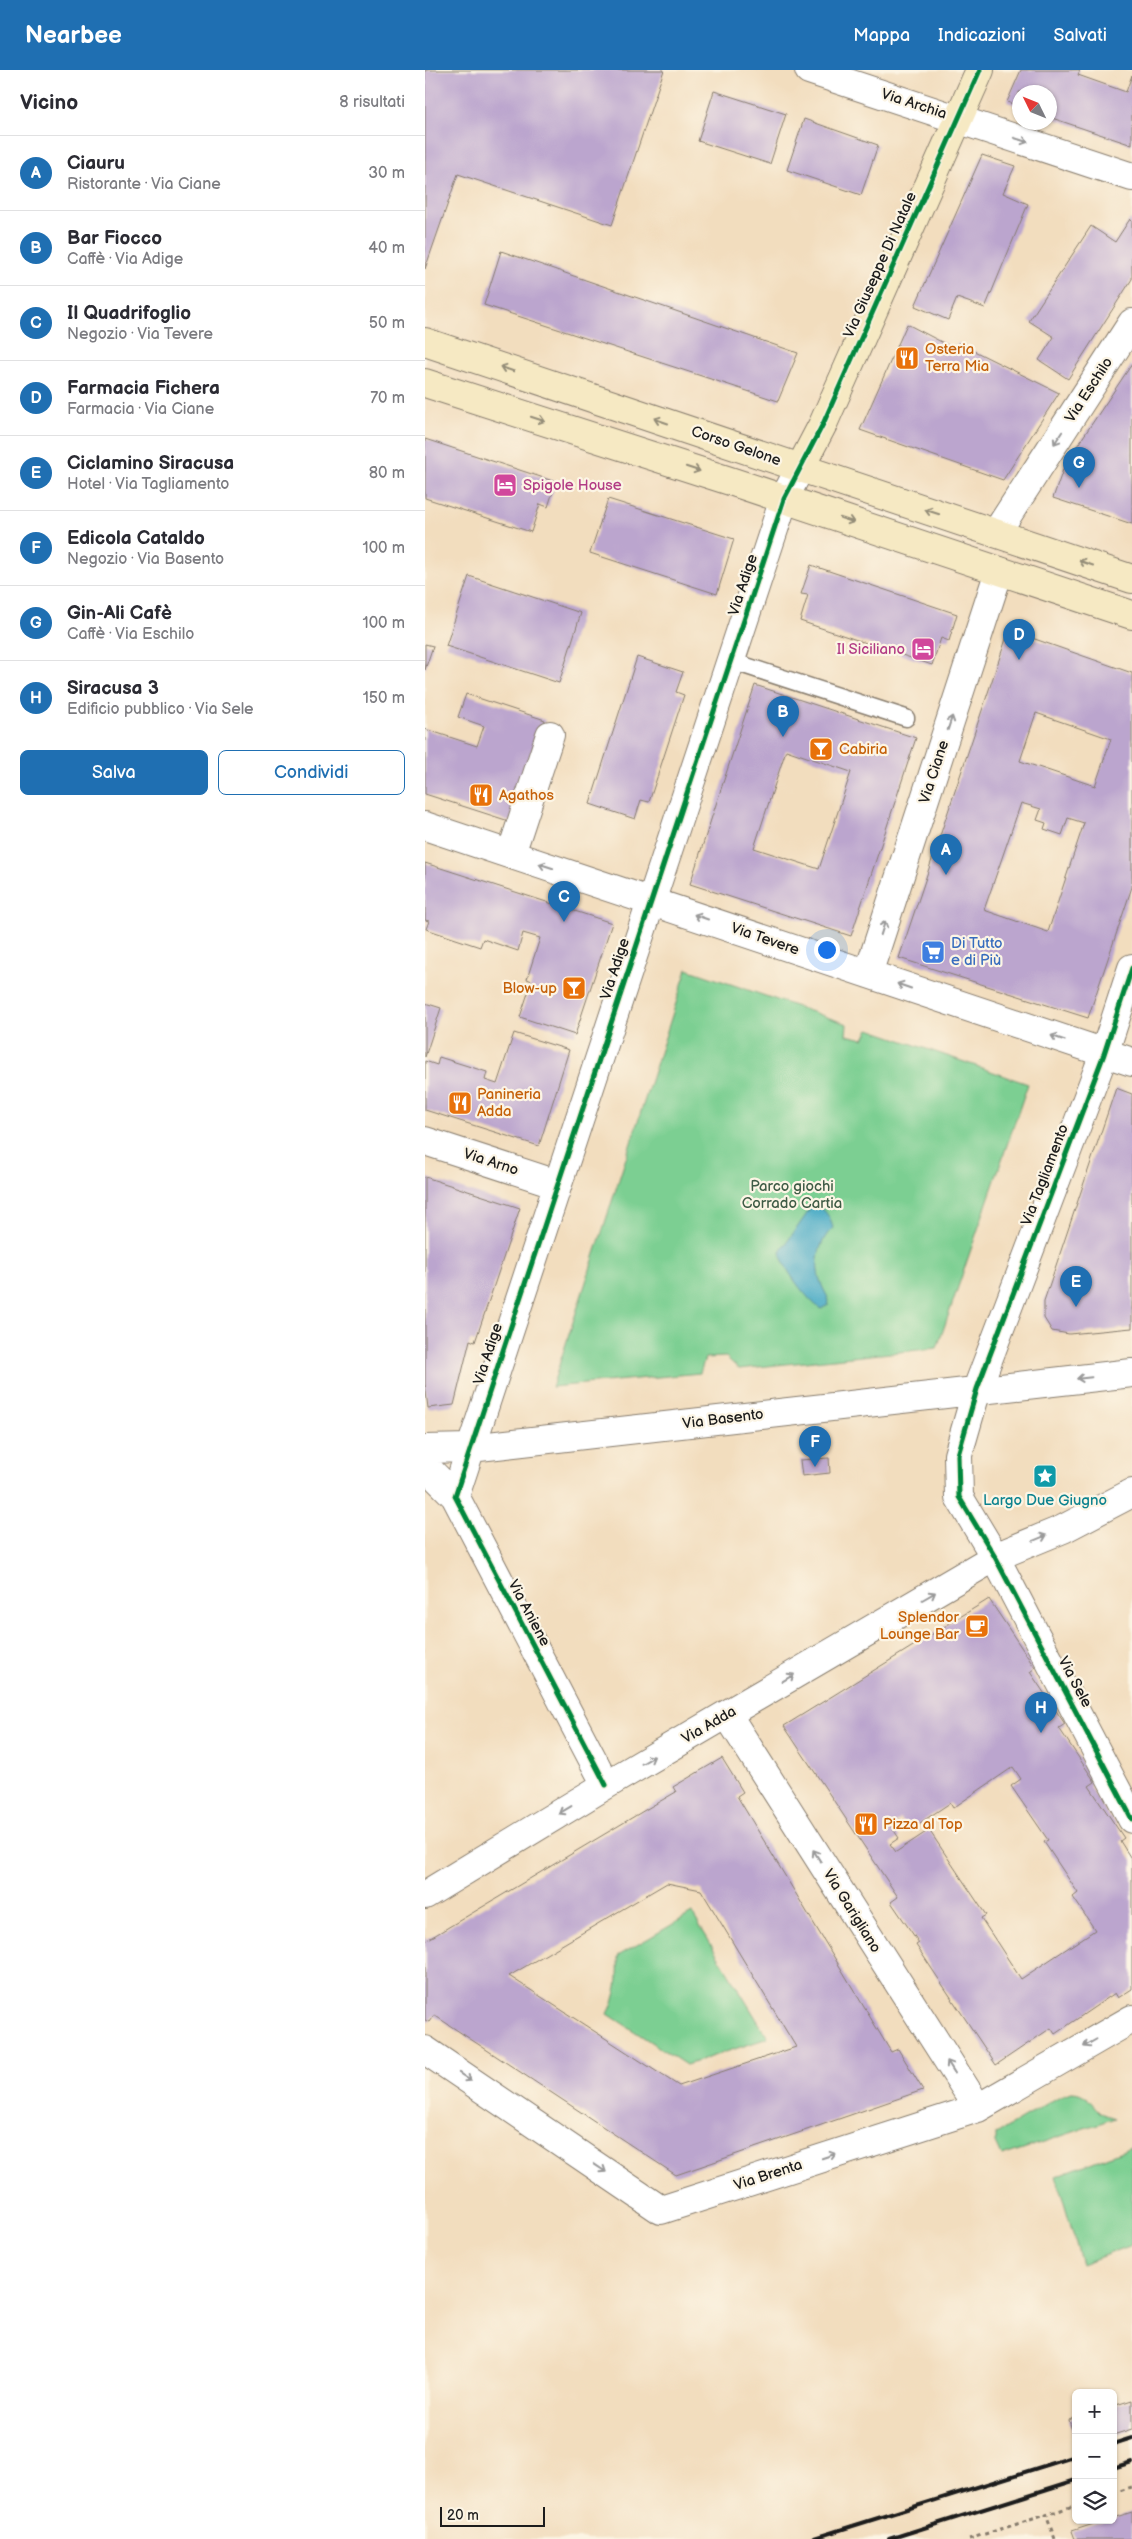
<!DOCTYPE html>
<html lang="it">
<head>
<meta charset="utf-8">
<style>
	body { margin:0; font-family:"Balsamiq Sans",sans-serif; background:#f7f7f7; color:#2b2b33 }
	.controls { position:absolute; right:15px; bottom:15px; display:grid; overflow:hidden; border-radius:8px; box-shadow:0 1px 4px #0004 }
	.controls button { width:45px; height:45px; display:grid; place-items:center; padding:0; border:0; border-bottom:1px solid #e1e1e2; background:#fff; color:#2b2b33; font:25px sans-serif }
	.compass { position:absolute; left:587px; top:15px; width:45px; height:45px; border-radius:50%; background:#fff; box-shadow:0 1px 4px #0004; rotate:313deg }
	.scale { position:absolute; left:15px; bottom:12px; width:105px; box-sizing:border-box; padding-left:5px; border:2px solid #1c1c1c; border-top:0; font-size:14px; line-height:18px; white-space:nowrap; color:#1c1c1c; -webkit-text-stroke:4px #fcf5e5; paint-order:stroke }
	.you { position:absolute; left:401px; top:879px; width:18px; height:18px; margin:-12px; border:4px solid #fff; border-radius:50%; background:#1a73e8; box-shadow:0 0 0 8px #1a73e833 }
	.badge { display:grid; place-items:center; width:32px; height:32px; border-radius:50%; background:#1f6fb2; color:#fff; font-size:16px; font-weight:700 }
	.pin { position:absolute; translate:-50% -41px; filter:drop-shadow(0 1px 2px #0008) }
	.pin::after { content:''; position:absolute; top:26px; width:18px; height:15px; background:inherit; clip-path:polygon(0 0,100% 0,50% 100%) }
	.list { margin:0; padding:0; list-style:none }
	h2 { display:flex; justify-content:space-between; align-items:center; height:65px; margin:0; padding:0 20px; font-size:21px }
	h2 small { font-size:16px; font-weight:400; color:#7c7c81 }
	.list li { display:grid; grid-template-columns:32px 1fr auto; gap:15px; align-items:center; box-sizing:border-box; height:75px; padding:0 20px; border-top:1px solid #e1e1e2 }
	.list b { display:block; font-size:19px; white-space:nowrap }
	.list p { margin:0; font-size:16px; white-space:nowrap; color:#7c7c81 }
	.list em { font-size:16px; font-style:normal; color:#7c7c81 }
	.actions { display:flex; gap:10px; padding:15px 20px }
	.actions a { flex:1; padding:11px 0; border:1px solid #1f6fb2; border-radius:8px; text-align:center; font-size:18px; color:#1f6fb2 }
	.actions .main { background:#1f6fb2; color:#fff }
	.icon { flex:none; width:28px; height:28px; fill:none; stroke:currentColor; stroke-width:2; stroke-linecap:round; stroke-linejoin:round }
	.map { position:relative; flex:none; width:707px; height:2469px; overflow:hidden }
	header { display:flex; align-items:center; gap:30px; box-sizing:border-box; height:70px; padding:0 25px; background:#1f6fb2; color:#fff }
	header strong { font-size:24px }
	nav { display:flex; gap:28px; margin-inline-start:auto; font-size:18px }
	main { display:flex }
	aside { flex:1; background:#fff }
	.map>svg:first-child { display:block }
</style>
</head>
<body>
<header>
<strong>Nearbee</strong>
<nav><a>Mappa</a><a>Indicazioni</a><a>Salvati</a></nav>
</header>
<main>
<aside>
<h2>Vicino<small>8 risultati</small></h2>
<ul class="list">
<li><span class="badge">A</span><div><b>Ciauru</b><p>Ristorante · Via Ciane</p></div><em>30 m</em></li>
<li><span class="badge">B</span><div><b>Bar Fiocco</b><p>Caffè · Via Adige</p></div><em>40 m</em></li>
<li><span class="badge">C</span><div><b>Il Quadrifoglio</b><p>Negozio · Via Tevere</p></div><em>50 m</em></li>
<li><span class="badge">D</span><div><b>Farmacia Fichera</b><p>Farmacia · Via Ciane</p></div><em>70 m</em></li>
<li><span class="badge">E</span><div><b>Ciclamino Siracusa</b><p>Hotel · Via Tagliamento</p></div><em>80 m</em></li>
<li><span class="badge">F</span><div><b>Edicola Cataldo</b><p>Negozio · Via Basento</p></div><em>100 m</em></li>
<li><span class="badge">G</span><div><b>Gin-Ali Cafè</b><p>Caffè · Via Eschilo</p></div><em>100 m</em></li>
<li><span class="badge">H</span><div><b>Siracusa 3</b><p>Edificio pubblico · Via Sele</p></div><em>150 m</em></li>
</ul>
<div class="actions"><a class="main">Salva</a><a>Condividi</a></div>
</aside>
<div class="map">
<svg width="707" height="2469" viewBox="0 0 707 2469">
	<rect width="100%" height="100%" fill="#fcf5e5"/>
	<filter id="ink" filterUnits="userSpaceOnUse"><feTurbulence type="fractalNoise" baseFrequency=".02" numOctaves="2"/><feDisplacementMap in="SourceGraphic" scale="10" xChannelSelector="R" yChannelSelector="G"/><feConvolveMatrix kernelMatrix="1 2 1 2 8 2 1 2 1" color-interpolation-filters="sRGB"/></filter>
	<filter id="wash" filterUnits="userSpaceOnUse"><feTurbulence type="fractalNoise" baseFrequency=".0096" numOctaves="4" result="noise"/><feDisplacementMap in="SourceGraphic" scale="20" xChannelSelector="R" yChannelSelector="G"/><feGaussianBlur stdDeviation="1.12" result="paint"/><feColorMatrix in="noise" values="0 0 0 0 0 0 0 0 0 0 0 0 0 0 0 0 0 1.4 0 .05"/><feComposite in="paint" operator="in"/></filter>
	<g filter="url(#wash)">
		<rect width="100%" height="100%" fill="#f2ddbe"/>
		<!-- green -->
		<path fill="#7ccf92" stroke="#4c7657" d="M262,899L422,954L421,965L439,969L444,959L603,1014L512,1278L314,1299L301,1287L280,1288L275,1303L127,1317Z
			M267,1843L343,1968L261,1995L183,1944C193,1924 194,1908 193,1886Z
			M646,2022C662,2022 664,2032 675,2042C679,2045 685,2046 690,2048L577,2086L571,2073V2064L635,2026Z
			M707,2077V2175L657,2194L631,2106Z"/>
		<!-- water -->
		<path fill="#46aac6" stroke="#316371" d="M388,1135C399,1135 406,1149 408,1158C393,1171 389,1196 396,1213C398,1220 402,1224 404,1231L403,1235L396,1239C382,1230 358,1198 355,1182Z"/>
		<g id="blocks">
			<!-- building -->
			<path fill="#bba5ce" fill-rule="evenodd" d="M0,0H239L187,155L33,104L0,199Z
				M596,0H655L653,5L701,22L707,5V75L624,47V22H594V36L582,32Z
				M289,21L361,44L345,94L273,71Z
				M379,49L453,75L436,125L362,100Z
				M557,85L590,96L578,123L603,134L560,238L532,228L523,250L490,236Z
				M705,149L707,151V209L643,309L614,290L629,267L604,251L666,156L690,172Z
				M76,181L373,283L353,331L59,235Z
				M482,254L530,279L533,273L634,323L578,410L435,360Z
				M707,294V454L628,428L640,394Z
				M0,369L131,412L123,437L115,434L106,462L0,428Z
				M183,429L309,469L292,524L165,483Z
				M386,495L532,544L524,571L516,568L507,595L375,551L383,525L376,524Z
				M44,506L156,543L134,613L21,576Z
				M584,560L707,603V817L663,948L474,888ZM611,643L686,669L670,716L595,691ZM596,733L616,739L612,750L621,753L619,759L637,765L643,748L659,753L623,862L559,840Z
				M0,574L8,576L0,600Z
				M212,587L258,602L251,622L259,625L224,732L216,730L210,749L165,734Z
				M330,615L491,668L426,866L265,814ZM361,680L426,702L394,799L329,778Z
				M41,624L120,650L87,752L0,724V659L52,676L59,656L33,647Z
				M0,793L187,853L150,965L95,947L107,911L102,909L115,868L98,863L93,881L58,869L55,877L1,859L4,851L0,850Z
				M0,933L16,938L0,987Z
				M89,963L144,980L114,1076L0,1040V991L12,995L14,987L62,1002L60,1010L72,1014Z
				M691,1018L707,1024V1258L644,1264L627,1261L619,1248V1231Z
				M0,1107L95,1138L50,1272L45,1270L29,1335L3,1338L0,1314Z
				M404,1388L405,1403L377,1406L375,1390Z
				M564,1529L610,1598L605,1602L640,1654L634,1658L670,1712L664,1716L699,1768L695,1771L707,1790V1919L693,1928L690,1923L630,1964L626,1958L571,1995L491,1875L494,1873L466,1832L473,1827L359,1656ZM588,1697L596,1709L586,1716L623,1770L619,1772L653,1823L648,1827L670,1860L596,1909L556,1848L561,1845L504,1760L471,1782L465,1774L474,1768L466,1756L475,1749L483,1761L525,1733L528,1738Z
				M297,1688L318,1722L312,1726L412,1892L466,1982L473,1979L498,2020L251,2105L9,1945L4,1952L0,1950V1867L2,1870L220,1740L251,1722L248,1717ZM242,1813L276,1820L371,1977L254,2016L84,1906Z
				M707,2330V2359L688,2365V2336Z
				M651,2347V2370L650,2371L644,2350Z
				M707,2442V2469H650L647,2461L681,2450H688V2448Z"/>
		</g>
	</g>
	<g filter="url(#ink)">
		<use href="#blocks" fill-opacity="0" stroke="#877c6d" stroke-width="1"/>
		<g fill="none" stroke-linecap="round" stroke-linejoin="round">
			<!-- lane casing -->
			<g stroke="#877c6d" stroke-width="19">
				<path id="lane" d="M306,591L481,648"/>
			</g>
			<!-- street casing -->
			<g stroke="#877c6d" stroke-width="30">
				<path id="street" d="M384,0L707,107
					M571,463L707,253
					M0,756L707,992
					M86,784L125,665
					M707,898L679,984L552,1319L533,1385L534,1427L570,1487L707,1749
					M443,904L574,501
					M0,1071L132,1114
					M0,1379L45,1378L707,1303
					M0,1396L30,1426
					M302,1644L553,2038
					M181,1715L30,1426L359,429L375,398
					M0,1825L181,1715L570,1487L638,1459L707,1423
					M0,1980L236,2140L553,2038L707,1949"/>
			</g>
			<!-- secondary casing -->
			<g stroke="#877c6d" stroke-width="30">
				<path id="secondary" d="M0,272L707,509
					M0,313L305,411L707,545
					M375,398L398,354L555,0"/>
			</g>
			<!-- path -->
			<path stroke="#877c6d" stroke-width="3" stroke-dasharray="4 4" stroke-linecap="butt" d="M688,2423L707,2417
				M544,2469L621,2445
				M630,2469L621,2445L651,2435"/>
			<!-- lane -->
			<use href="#lane" stroke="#fff" stroke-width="16"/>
			<!-- street -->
			<use href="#street" stroke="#fff" stroke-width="28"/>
			<!-- secondary -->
			<use href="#secondary" stroke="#f6e9c3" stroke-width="28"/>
			<!-- rail -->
			<path stroke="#1c1c1c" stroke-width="4" d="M688,2374L707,2368
				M688,2398L707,2392
				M386,2469L651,2386
				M464,2469L651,2410"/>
			<!-- cycleway casing -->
			<g stroke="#fcf5e5" stroke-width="8">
				<path id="cycleway" d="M707,898L679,984L552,1319L533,1385L534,1427L570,1487L707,1749
					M181,1715L30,1426L359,429L398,354L555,0"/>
			</g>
			<!-- cycleway -->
			<use href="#cycleway" stroke="#00873e" stroke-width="5"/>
		</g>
		<!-- one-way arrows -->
		<defs><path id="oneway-shaft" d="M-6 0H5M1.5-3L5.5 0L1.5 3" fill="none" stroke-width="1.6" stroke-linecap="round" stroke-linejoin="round" transform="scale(1.25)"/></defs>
		<g stroke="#999">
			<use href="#oneway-shaft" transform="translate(596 70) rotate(18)"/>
			<use href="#oneway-shaft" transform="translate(633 368) rotate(123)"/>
			<use href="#oneway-shaft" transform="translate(525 653) rotate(-72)"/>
			<use href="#oneway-shaft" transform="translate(121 796) rotate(-162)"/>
			<use href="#oneway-shaft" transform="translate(276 847) rotate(-161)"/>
			<use href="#oneway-shaft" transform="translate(458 858) rotate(-72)"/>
			<use href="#oneway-shaft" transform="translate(479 916) rotate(-161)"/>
			<use href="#oneway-shaft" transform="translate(633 968) rotate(-161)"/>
			<use href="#oneway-shaft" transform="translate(659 1308) rotate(174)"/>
			<use href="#oneway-shaft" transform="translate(615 1468) rotate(-22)"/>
			<use href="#oneway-shaft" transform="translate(504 1526) rotate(-30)"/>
			<use href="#oneway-shaft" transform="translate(363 1608) rotate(-31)"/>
			<use href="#oneway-shaft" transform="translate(223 1690) rotate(-30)"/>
			<use href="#oneway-shaft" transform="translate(140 1740) rotate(149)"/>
			<use href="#oneway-shaft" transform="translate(392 1786) rotate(-122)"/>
			<use href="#oneway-shaft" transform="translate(665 1973) rotate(150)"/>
			<use href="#oneway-shaft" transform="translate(526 1997) rotate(-122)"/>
			<use href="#oneway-shaft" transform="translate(40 2007) rotate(34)"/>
			<use href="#oneway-shaft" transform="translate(404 2086) rotate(-18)"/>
			<use href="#oneway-shaft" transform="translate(175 2098) rotate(34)"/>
		</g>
		<g stroke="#948d78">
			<use href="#oneway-shaft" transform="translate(82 299) rotate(-161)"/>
			<use href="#oneway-shaft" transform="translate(113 349) rotate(18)"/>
			<use href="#oneway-shaft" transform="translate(236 351) rotate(-161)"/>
			<use href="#oneway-shaft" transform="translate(268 399) rotate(18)"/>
			<use href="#oneway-shaft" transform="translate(507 442) rotate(-162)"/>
			<use href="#oneway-shaft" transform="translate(422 450) rotate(18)"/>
			<use href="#oneway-shaft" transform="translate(661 493) rotate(-161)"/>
		</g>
	</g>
	<!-- icons -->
	<defs>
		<g id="restaurant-square" transform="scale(1.25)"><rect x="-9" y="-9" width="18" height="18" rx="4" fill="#e8710a" stroke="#fcf5e5"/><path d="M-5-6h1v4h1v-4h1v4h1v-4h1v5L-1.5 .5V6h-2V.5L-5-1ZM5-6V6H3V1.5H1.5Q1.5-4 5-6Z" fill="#fff"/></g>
		<g id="hotel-square" transform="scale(1.25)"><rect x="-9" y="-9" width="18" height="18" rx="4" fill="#d1479c" stroke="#fcf5e5"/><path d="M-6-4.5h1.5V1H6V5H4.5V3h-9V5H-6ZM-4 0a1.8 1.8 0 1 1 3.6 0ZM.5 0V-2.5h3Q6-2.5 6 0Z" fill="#fff"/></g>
		<g id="bar-square" transform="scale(1.25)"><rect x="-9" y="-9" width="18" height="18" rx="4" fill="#e8710a" stroke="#fcf5e5"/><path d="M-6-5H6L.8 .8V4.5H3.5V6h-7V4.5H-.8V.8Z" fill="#fff"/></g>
		<g id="supermarket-square" transform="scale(1.25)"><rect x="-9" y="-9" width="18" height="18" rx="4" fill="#3f7fe0" stroke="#fcf5e5"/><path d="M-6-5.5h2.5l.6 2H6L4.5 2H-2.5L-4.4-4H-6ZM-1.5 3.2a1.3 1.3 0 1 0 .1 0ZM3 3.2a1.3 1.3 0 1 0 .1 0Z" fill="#fff"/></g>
		<g id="sight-square" transform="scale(1.25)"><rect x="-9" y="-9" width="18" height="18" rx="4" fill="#0f9aa8" stroke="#fcf5e5"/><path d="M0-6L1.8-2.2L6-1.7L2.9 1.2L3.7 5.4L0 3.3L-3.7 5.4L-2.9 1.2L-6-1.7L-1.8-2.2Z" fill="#fff"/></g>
		<g id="cafe-square" transform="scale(1.25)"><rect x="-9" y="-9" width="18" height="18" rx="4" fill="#e8710a" stroke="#fcf5e5"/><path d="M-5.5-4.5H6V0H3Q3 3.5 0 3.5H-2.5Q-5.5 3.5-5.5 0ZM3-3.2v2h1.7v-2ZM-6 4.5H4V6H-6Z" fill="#fff"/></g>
	</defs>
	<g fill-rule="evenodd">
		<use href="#restaurant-square" x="482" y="288"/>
		<use href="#hotel-square" x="80" y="415"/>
		<use href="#hotel-square" x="498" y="579"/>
		<use href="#bar-square" x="396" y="679"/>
		<use href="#restaurant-square" x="56" y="725"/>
		<use href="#supermarket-square" x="508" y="882"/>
		<use href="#bar-square" x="149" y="918"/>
		<use href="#restaurant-square" x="35" y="1033"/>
		<use href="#sight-square" x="620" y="1406"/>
		<use href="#cafe-square" x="552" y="1556"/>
		<use href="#restaurant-square" x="441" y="1754"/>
	</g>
	<g text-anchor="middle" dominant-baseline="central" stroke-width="4.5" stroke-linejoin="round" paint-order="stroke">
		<!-- street labels -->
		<g font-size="15" fill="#1c1c1c" stroke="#fcf5e5">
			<text transform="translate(489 34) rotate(18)">Via Archia</text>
			<text transform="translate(455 195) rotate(-66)">Via Giuseppe Di Natale</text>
			<text transform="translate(664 320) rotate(-57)">Via Eschilo</text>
			<text transform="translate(311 376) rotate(19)">Corso Gelone</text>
			<text transform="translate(318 515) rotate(-72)">Via Adige</text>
			<text transform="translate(509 702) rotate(-72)">Via Ciane</text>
			<text transform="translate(340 869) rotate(19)">Via Tevere</text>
			<text transform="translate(190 899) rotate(-72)">Via Adige</text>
			<text transform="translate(66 1092) rotate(18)">Via Arno</text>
			<text transform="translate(620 1105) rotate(-69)">Via Tagliamento</text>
			<text transform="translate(63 1284) rotate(-72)">Via Adige</text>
			<text transform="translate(298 1349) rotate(-7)">Via Basento</text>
			<text transform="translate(104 1543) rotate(62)">Via Aniene</text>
			<text transform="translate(650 1612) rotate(62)">Via Sele</text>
			<text transform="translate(284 1655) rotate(-30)">Via Adda</text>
			<text transform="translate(427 1841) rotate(58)">Via Garigliano</text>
			<text transform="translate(343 2105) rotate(-18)">Via Brenta</text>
		</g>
		<!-- food labels -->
		<g font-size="15" fill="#c56008" stroke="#fcf5e5" text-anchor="start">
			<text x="500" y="279">Osteria<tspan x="500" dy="17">Terra Mia</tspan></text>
			<text x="414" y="679">Cabiria</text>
			<text x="74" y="725">Agathos</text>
			<text x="132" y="918" text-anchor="end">Blow-up</text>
			<text x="52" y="1024">Panineria<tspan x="52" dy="17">Adda</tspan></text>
			<text x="534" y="1547" text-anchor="end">Splendor<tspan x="534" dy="17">Lounge Bar</tspan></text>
			<text x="458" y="1754">Pizza al Top</text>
		</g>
		<!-- hotel labels -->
		<g font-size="15" fill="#b23c85" stroke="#fcf5e5" text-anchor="start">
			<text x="98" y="415">Spigole House</text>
			<text x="480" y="579" text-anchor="end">Il Siciliano</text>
		</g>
		<!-- shop labels -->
		<g font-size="15" fill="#366cbe" stroke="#fcf5e5" text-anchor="start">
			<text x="526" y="873">Di Tutto<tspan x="526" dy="17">e di Più</tspan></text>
		</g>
		<!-- park labels -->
		<g font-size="15" fill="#3e5b45" stroke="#fcf5e5">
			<text x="367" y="1116">Parco giochi<tspan x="367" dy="17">Corrado Cartia</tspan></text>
		</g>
		<!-- culture labels -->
		<g font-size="15" fill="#0d838f" stroke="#fcf5e5">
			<text x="620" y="1430">Largo Due Giugno</text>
		</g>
	</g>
</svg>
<div class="controls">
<button>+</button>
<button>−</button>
<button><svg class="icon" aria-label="layers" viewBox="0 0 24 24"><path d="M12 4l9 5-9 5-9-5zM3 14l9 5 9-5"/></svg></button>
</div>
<svg class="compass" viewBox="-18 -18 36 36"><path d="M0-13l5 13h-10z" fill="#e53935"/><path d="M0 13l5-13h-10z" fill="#7c7c81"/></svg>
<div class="scale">20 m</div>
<div class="you"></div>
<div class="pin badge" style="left:521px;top:805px">A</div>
<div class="pin badge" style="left:358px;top:667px">B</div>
<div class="pin badge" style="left:139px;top:852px">C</div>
<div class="pin badge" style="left:594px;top:590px">D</div>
<div class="pin badge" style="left:651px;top:1237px">E</div>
<div class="pin badge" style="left:390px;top:1397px">F</div>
<div class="pin badge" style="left:654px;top:418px">G</div>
<div class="pin badge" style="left:616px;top:1663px">H</div>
</div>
</main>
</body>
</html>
